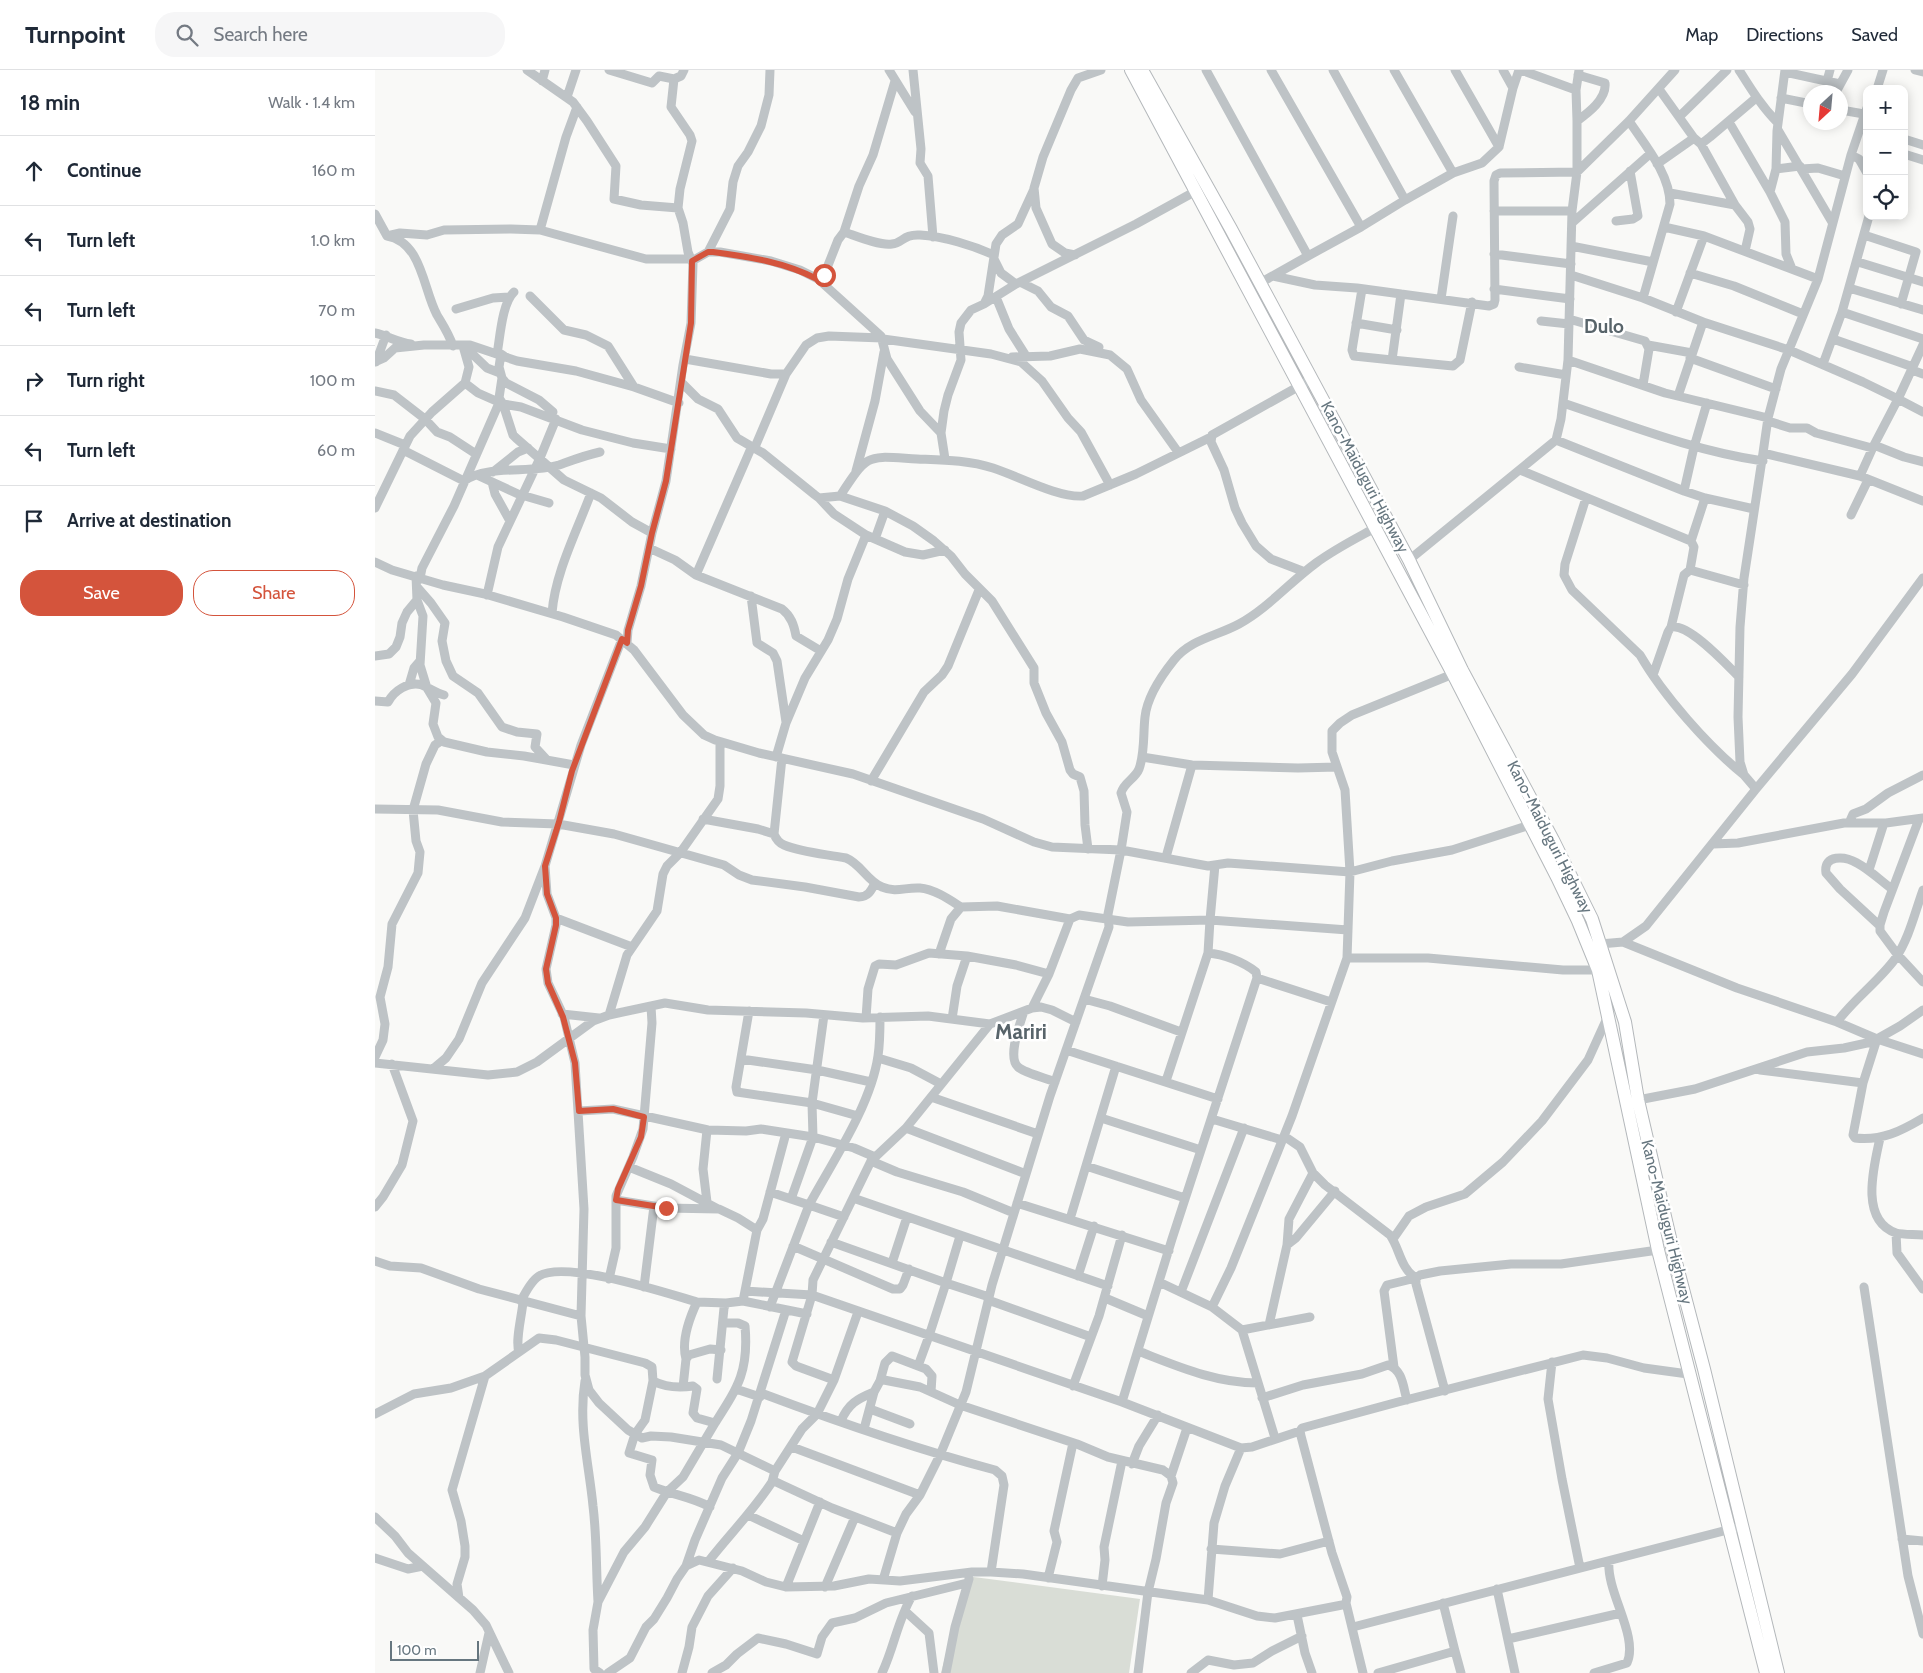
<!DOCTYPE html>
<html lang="en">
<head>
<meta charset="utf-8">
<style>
	body { margin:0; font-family:Cabin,sans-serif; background:#f6f6f7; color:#1f2937 }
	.controls { position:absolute; right:15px; top:15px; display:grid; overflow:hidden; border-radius:10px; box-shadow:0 2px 12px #0003 }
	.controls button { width:45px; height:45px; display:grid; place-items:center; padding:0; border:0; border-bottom:1px solid #e0e1e3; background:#fff; color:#1f2937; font:25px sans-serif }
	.compass { position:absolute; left:1428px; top:15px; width:45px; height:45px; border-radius:50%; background:#fff; box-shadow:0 2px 12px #0003; rotate:206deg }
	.scale { position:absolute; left:15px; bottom:12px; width:89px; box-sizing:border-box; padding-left:5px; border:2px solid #66767f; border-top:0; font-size:14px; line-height:18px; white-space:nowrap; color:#66767f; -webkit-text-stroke:4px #fff; paint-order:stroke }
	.stop { position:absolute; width:15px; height:15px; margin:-11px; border:4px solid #d4543c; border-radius:50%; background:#fff }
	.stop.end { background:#d4543c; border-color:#fff; box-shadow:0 1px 5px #0008 }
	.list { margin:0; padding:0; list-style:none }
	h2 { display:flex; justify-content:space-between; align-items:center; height:65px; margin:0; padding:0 20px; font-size:21px }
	h2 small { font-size:16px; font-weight:400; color:#747a83 }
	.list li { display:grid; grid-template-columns:32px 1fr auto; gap:15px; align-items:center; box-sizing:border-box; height:70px; padding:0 20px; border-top:1px solid #e0e1e3 }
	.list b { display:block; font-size:19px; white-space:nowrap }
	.list em { font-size:16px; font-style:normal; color:#747a83 }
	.actions { display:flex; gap:10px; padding:15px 20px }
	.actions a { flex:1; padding:11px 0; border:1px solid #d4543c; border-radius:20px; text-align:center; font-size:18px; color:#d4543c }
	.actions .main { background:#d4543c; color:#fff }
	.icon { flex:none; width:28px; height:28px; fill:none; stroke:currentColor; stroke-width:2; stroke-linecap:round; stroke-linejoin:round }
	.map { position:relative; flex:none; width:1548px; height:1603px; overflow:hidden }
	header { display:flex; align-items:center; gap:30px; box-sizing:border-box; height:70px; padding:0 25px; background:#fff; border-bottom:1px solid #e0e1e3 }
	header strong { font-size:24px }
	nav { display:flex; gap:28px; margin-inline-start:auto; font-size:18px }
	.search { width:350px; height:45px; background:#f6f6f7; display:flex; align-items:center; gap:12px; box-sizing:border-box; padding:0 18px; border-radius:20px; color:#747a83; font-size:19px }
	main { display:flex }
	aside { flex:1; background:#fff }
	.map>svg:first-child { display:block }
</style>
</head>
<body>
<header>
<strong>Turnpoint</strong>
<div class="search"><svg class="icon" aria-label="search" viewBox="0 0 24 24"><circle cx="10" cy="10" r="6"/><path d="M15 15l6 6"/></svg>Search here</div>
<nav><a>Map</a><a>Directions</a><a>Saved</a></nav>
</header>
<main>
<aside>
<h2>18 min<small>Walk · 1.4 km</small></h2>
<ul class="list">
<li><svg class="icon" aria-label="ahead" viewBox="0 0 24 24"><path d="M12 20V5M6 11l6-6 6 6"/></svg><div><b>Continue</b></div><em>160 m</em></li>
<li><svg class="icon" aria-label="left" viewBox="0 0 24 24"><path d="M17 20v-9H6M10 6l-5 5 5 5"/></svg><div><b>Turn left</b></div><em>1.0 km</em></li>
<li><svg class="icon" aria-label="left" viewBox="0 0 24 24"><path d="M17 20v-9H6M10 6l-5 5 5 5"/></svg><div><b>Turn left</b></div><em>70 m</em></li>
<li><svg class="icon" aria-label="right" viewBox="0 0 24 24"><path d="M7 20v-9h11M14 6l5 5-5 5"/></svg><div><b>Turn right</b></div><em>100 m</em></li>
<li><svg class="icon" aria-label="left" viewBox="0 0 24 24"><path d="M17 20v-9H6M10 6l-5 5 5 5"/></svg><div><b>Turn left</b></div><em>60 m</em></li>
<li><svg class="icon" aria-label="arrive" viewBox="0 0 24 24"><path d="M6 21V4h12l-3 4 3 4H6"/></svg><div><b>Arrive at destination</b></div></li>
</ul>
<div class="actions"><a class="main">Save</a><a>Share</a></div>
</aside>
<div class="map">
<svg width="1548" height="1603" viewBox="0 0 1548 1603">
	<rect width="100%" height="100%" fill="#f9f9f7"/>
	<!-- green -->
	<path fill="#d9ddd6" d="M591,1506L765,1529L754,1603H566Z"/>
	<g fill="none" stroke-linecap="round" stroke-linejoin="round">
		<!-- highway casing -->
		<g stroke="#b4b8bb" stroke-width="14">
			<path id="highway" d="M756,0L1078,604L1182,807L1203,851L1223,900L1283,1180L1391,1603
				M767,0L856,159L1034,490L1087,600L1178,770L1217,849L1250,952L1263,1030L1299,1185L1329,1299L1403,1603"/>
		</g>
		<!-- minor -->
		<path stroke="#bec3c6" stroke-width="9" d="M152,0L198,32L212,51L241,96L239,129L266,135L303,138
			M234,0L277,13L284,6L299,9
			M514,0L540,42
			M538,0L546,79L545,93L553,106L558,167
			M831,0L933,186L885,213
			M896,0L986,157
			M958,0L1030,130
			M1019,0L1078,103
			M1128,0L1138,18L1144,0
			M1146,0L1201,20
			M1364,0C1376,19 1387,37 1403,53
			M1410,0L1402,61L1401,99L1395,122L1410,152L1411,184L1417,199
			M1540,0L1548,2
			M1410,2L1465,14
			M167,11L170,0
			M1452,11L1455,0
			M1284,19L1319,68L1326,74L1335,67L1381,28
			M1502,19L1508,0
			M1461,22L1473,0
			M192,27L201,0
			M1406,28L1436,34
			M1492,38L1476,85L1443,209L1406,299L1393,348L1388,383L1485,406L1548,431
			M1466,40L1489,44
			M1305,46L1352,0
			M1202,51L1201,20L1204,0
			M1254,51C1270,75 1295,104 1295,134L1268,228
			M1354,52L1395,122
			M1403,60L1457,152
			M1529,69L1548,75
			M1326,74L1360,135L1373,152L1375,159L1370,181
			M1124,77L1138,18
			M1529,84L1548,90
			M1476,85L1484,89L1492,103
			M1282,94L1319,68
			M1401,99L1425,96
			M1426,99L1443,98L1470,106
			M1295,123L1360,135
			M1119,141H1197
			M0,144L12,166C47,172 48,219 62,245C68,255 74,264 78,276
			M1241,151L1258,149L1263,146L1255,101
			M1197,153L1276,83
			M1289,157L1329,166L1443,209
			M165,160L191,67L202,37
			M469,162C481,166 504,176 517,174C528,173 528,164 545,165C568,166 599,176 619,185
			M1489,165L1541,182L1526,234
			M12,166L25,163L52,165L69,160L136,159L165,160L271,189H316
			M1196,176L1278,192
			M333,182L355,139L358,112L363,96L373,82L386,56L394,25L395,0
			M1119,184L1196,194
			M700,185L690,183L677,174L661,138L659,118L668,87L696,20L703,8L726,0
			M933,186L986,157L1030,130L1078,103L1107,93L1124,77L1080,0
			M619,189L626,203L641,214
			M317,191L333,182H345L396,191L425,200L443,209L506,266L512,289L545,341L566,363L570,389
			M1483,192L1548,212
			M1315,203L1359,216L1428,244
			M1196,205L1268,228L1328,252
			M898,206L940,215L982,218L1114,236L1119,234L1120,230L1119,111L1121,105L1125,103L1202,102V51C1213,43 1232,29 1230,13L1203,5
			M443,209L450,203L463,170L469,162L484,116L498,85L520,11
			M645,212L663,221L676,237L693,246L709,270L724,277
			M1474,218L1548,240
			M987,219L977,280L979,286L1017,290L1026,224
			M1119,219L1195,229
			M155,226L189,260L211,265L233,276L259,317
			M621,227L634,259L651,286
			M1066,229L1078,146
			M609,234L613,226L621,174L627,165L643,154L659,119
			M81,239L118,228L134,227
			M1301,242L1329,166
			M1467,242L1548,269
			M1194,249L1270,271L1274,279L1268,315
			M1166,251L1194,254
			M981,253L1022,260
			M0,263C13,266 24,273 36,274
			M508,269L616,284L646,292L667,311L693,348L706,362L735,415
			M1458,269L1538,297
			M1273,275L1317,283
			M89,276L112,298L125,303
			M122,284C125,268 127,233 139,222
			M129,286L126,284L124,297L127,308L131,313L164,330L178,342
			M637,287L675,286L705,279L735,285L752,299L766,330L803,382
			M1315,288L1401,319
			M310,289L396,304H411
			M1017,290L1078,296L1085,290L1097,232
			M1193,290L1290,323L1393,348
			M0,292L9,288L20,278L49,275H95L142,291L201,301L259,317L304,333
			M1,292L11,265
			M1448,294L1467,242L1494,146
			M1144,297L1191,305
			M1537,300L1548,304
			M127,308L124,328L128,334L138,365L141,368L189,410L226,428L257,452L277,463
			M306,312L323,329L343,339L362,368L388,383L440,425L444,428L465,426L510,441L538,456L559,471L576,486L590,504L617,531L654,590L659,598V613L671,643L687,672L695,700L698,704L705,707L709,721L710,755L713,779
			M90,313L103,323L128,334L146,337L207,360L258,373L296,379
			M0,321L19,325L50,349L62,362L75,367L101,384
			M1303,326L1328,252L1414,280L1488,312L1523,329L1548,275
			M1188,333C1254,355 1319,381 1388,391
			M1393,351L1415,358H1432L1441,363L1497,378
			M0,363L30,375
			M566,363L569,341L573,325L586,290L584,262L586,253L596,240L609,234L641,214L761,154L821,121
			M1181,370L1309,421L1330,428L1379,439
			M1499,375L1529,387L1548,392
			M380,377L411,304L431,275L442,268L454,266L507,268
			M28,380L89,411C113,394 156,404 184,395C198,390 211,385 225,382
			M1145,400L1316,471L1319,477L1315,500L1309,505L1296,557L1293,562L1278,605
			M481,401L500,331L509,282
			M118,402L143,382L153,378
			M102,405L143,424L174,433
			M1485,406L1499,375L1523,329L1548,342
			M117,412L120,424L135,451
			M1309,421L1319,377L1332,333
			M465,426C494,382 491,386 542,389C568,390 593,390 618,398C643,406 683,428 708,426L761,404L836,367
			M444,428L459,444L491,465L530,482L548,485L570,480
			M1211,428L1190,494L1189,505L1197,520L1265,585C1288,625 1333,676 1369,705
			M0,438L35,366L57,342L90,313L94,297L88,276
			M1476,445L1493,410
			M500,469L510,441
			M1316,471L1330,428
			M274,478L300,490L321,505L407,539C416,546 419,555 421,566L446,581
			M1034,490L1181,370L1186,349L1193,290L1197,141L1202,102L1254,51L1300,0
			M0,492L17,500L68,515L110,524L188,547L241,565L259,580L308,645L329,665L340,670L384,683L478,704L608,749L659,772L677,777L746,780L833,796L853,793L975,802L1017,791L1077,780L1155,755
			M1315,500L1369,515
			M930,502L896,489L881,476L867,453L860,438L849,400L836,372L837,365L937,309
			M321,505L377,376
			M41,506L42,530L48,546L45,595L52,618L61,633L58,654L63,667L69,672L112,682L149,686L199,695
			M45,508L47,498L79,436L124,333V328
			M42,517L56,533L70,553L67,571L71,591L78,606L103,623L127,657L142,662L162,664L160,677L172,690
			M112,525L123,477L165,388L181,349
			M376,526L382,573L398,583L402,591L411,652
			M177,543C180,503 202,461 216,423
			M1296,557C1314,553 1352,595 1364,607
			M252,573L253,560L266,516L277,463L291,411L308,295L316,253L318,194L313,182L308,153L303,138L305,119L317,71L315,65L296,37L299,9L306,6L309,0
			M0,586L14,584L21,577L25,567L27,553L32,542L42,530
			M34,615L39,598L45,591
			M0,631L13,632C19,621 33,611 47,615C55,618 61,623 69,625
			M401,687L411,653L430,608L453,570L462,549L473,509L491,465
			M767,687L817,695L923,698L962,697
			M407,688L399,764C401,769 404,773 409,775C428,783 451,784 471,788C486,794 492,811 507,817C522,823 530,817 545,818C559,819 575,830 586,837
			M496,711L549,622L567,605L573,596L604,520
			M1381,719L1369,705L1365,692L1363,647L1365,557L1369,508L1388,383
			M0,739L63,740L127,752L183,754L239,764L349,795L364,805L377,810L430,817L484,827C493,827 496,821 500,813
			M328,749L383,759L399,764
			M1544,749L1509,842L1505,855V861L1522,884L1548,912
			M1474,753L1478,744L1491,739L1513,723L1548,705
			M1338,774L1363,773L1469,753H1511L1548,748
			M791,787L817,695
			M170,796L172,824L181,848V855L171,899L173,913L189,947L200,993L209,1139L206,1246L210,1287V1305L214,1320L224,1333L253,1360L267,1368L276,1366L296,1367L346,1375L400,1401L397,1412
			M1494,800L1509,753
			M181,848L257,877
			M1505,856L1465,819L1451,803C1448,784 1470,786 1482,793C1495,800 1506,811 1517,819
			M1248,872L1271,856L1381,719L1477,604L1548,508
			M1225,874L1248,872L1362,918L1462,952L1502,969L1548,984
			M564,884L576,849L586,837L622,836L695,849
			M972,888H1053L1188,900H1223
			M882,908L956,932
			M709,929L735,936L806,962
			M657,938L674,904L695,849L704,845L753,852L835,850L840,795
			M1548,940L1525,956L1502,969L1488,1013L1478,1065L1480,1068C1507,1071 1526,1061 1548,1048
			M374,941L361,1017L362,1022L437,1033L449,945
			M649,941C645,954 632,987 643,997C650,1003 670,1008 680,1012
			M187,944L224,948
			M234,945L252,885L282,841L288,804L292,796L305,783L343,729L345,716V672
			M491,948L493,919L500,896L504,894L521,895L554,883L592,886
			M577,949L582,916L592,886L641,895L674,904
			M1462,952C1479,929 1503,912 1520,889C1534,869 1540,842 1548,820
			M691,980L843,1029
			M0,987L8,970L10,954L5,927L13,897L17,854L43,803L45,782L41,771L38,740L51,694L60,675L66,671
			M503,988L536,998L566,1014
			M366,989L442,1000L496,1012
			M0,993L113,1005L142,1002L162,992L218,951L234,945L290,933L333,940L431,943L488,948L553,946L615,954L657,938L666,937L677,940L701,952
			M58,999L71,988L84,969L107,913L150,848L170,796L206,675L247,569
			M1385,1000L1488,1013
			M791,1011L833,883L835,850L973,860
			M556,1027L663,1064
			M1263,1030L1320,1019L1432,982L1469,978L1501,971
			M204,1041L238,1039L333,1060L371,1061L386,1059L438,1067L479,1078L500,1087
			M726,1048L826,1080
			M837,1049L907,1070
			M531,1058L651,1104
			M332,1060L328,1099L332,1132
			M909,1066L925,1077L938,1103L950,1115L1015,1165C1025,1179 1025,1198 1041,1208
			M1505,1068C1499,1096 1484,1150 1521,1163C1529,1165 1540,1164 1548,1165
			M496,1091L522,1102L588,1122L639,1143
			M711,1096L810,1128
			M254,1097L296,1114L343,1139
			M478,1128L733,1216
			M416,1129L438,1067L437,1033L483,1046
			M241,1130L291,1138L344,1139L363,1148L382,1160
			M642,1133L794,1181
			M0,1137L8,1127L27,1095L38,1051L17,994
			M469,1147L434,1135C458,1091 496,1035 503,986C505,973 505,960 505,947
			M695,1149L741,996
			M1521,1163L1522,1183L1548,1219
			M1018,1169L1034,1146L1051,1137L1090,1124L1128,1092L1167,1051L1213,990L1233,946
			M456,1172L571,1213L585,1166
			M912,1175L914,1149L938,1103
			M418,1176L518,1219H525L528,1215L534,1199
			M0,1191L15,1196L46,1198L104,1219L206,1246
			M517,1193L532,1147
			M703,1206L719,1156
			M1041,1208V1214L1070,1321
			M234,1209L241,1178V1126L258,1087L268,1059L277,953L276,936
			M784,1212L837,1237
			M269,1217L279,1136
			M1489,1217L1533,1506L1548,1564
			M370,1221L437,1225L747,1332L866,1378L877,1377L925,1361
			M806,1222L869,1058
			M730,1228L773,1246
			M613,1230L716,1267
			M146,1231C150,1223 156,1211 164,1206C191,1190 291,1223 322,1232
			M368,1231L382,1160L388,1149L411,1063
			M395,1237L434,1135L395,1122
			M894,1255L912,1175L921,1168L960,1121
			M867,1260L935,1247
			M763,1281C802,1296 840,1313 883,1313
			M144,1282C140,1271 147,1245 148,1232
			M311,1289C306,1271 314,1249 322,1232L351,1233L368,1231L432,1244
			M1177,1292L1173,1329L1187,1409L1205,1498
			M543,1296L554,1266L571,1213L614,1227
			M1019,1297L1009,1221L1012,1215L1041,1208L1045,1205L1065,1201L1136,1194H1186L1283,1180
			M342,1309L349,1238L351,1233
			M459,1310L421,1296L417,1292L437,1225L438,1210L496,1091L531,1058L615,954
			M210,1311C203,1354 214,1394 218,1436C222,1468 221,1500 223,1532
			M505,1311L510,1293L517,1286L551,1299L557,1306L556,1322
			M698,1316L724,1246L747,1165
			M308,1317L311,1289L314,1285L335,1279L346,1280
			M361,1319L385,1327
			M386,1323C463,1352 541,1379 620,1400L627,1406L629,1415L616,1502
			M887,1328L928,1315L987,1304L1013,1295C1028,1300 1028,1317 1032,1330
			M747,1332L797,1169L882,908L881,902C869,892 848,884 833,883
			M495,1339L535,1354
			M0,1344L39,1324L76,1318L110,1306L164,1268L181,1270L270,1293L277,1297L278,1311L270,1350L260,1364L254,1383L277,1390L275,1405L279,1417C298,1425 317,1427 335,1437
			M466,1351C473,1334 482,1329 499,1322L505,1311L509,1310L545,1317L585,1335L702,1374L733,1387L788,1400L796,1406L798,1413L791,1433L781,1489L773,1522L763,1603
			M340,1353C363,1317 374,1301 370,1256L363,1253H348
			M489,1359L499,1322
			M900,1368L867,1260L837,1237L856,1198L917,1046L972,888L975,802L970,720L957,682V661L965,653L977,645L1078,604
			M417,1377L545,1425
			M757,1394L764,1376L783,1345
			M400,1401L427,1359L442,1344L459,1310L483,1242
			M796,1406L812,1358
			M373,1445L429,1471
			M0,1447L20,1466L33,1483L98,1540L111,1555L134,1603
			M1527,1469L1548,1471
			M836,1479L905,1484L954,1471
			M0,1488L33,1499L48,1496
			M333,1492C354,1465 378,1441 397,1412H401L457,1438L522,1463
			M311,1496L320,1470L347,1408L363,1383L376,1351L411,1240
			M673,1508L682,1472L679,1461L698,1373
			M508,1510L522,1463L531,1444L545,1425L565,1385L591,1322L617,1215L675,1026L734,857L733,844L746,780L752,742L746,723C749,712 760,709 764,699C770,683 768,664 770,647C772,627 787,605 799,590C816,569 842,566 864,554C893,538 915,512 941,493C960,479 980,469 1000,458
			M727,1516L730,1490L729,1477L747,1391
			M411,1517L445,1432
			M450,1517L480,1447
			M1122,1519L1140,1603
			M84,1528L82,1514L90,1487V1476L86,1451L77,1420L110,1306
			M833,1530L839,1453L850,1416L866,1378
			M971,1533L988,1603
			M530,1541L554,1563L559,1603
			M922,1545L930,1583L937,1603
			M978,1557L1368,1456
			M1133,1569L1246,1543
			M1080,1581L1086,1603
			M105,1603L114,1563
			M225,1603L219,1599L218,1560L223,1532L249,1482L270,1457L292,1422L308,1407L340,1353L322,1348L318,1343L322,1319L318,1316C305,1318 290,1317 278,1311
			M233,1603L255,1588L271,1557L279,1549L292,1528L302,1509L311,1496L324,1490L367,1501L391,1512L411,1517L459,1516L494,1509L525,1511L597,1502H616L648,1504L833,1530L882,1546L900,1548L967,1535L971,1533L972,1527L957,1483L926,1366L925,1361L927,1358L1023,1332L1208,1285L1232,1288L1269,1298L1313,1304
			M307,1603L314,1577L317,1557L333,1526L358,1498
			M337,1603L351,1595L362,1584L383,1568L411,1574L442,1584L447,1567L457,1553L480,1548L511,1533L592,1513
			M507,1603C519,1578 523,1549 537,1526
			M571,1603L580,1557L594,1509
			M816,1603L833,1590L859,1595L878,1593L897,1581L927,1566
			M1003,1603L1080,1581L1068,1533
			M1219,1603L1252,1593C1264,1566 1231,1522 1234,1491"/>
		<!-- highway -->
		<use href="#highway" stroke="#fff" stroke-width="12"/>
	</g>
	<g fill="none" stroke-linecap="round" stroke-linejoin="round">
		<!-- route -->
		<path stroke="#d4543c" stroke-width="6" d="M291,1138L241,1130L243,1119L266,1067L269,1047L238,1039L204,1041L200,993L188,947L173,913L171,899L181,855V848L172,824L170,796L184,752L197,701L247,569L252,573L253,560L266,516L277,463L291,411L316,253L317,191L333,182H338C375,187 409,192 442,209L449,205"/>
	</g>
	<g text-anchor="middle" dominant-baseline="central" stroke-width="5" stroke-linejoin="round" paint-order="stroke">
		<!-- street labels -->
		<g font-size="16" fill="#66767f" stroke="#fff">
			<text transform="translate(990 407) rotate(62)">Kano-Maiduguri Highway</text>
			<text transform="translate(1175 767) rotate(63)">Kano-Maiduguri Highway</text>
			<text transform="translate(1292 1152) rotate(76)">Kano-Maiduguri Highway</text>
		</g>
		<!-- quarter labels -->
		<g font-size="19" font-weight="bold" fill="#58646a" stroke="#fff">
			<text x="1229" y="256">Dulo</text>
		</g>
		<!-- district labels -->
		<g font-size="21" font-weight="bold" fill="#58646a" stroke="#fff">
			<text x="646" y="961">Mariri</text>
		</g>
	</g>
</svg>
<div class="controls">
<button>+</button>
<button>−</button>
<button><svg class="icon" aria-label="locate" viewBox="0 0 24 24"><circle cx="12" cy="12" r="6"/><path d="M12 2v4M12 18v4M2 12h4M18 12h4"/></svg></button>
</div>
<svg class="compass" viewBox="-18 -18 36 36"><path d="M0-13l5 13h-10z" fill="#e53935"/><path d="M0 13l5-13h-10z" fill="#747a83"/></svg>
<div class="scale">100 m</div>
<div class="stop" style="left:449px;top:205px"></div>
<div class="stop end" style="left:291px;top:1138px"></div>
</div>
</main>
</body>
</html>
